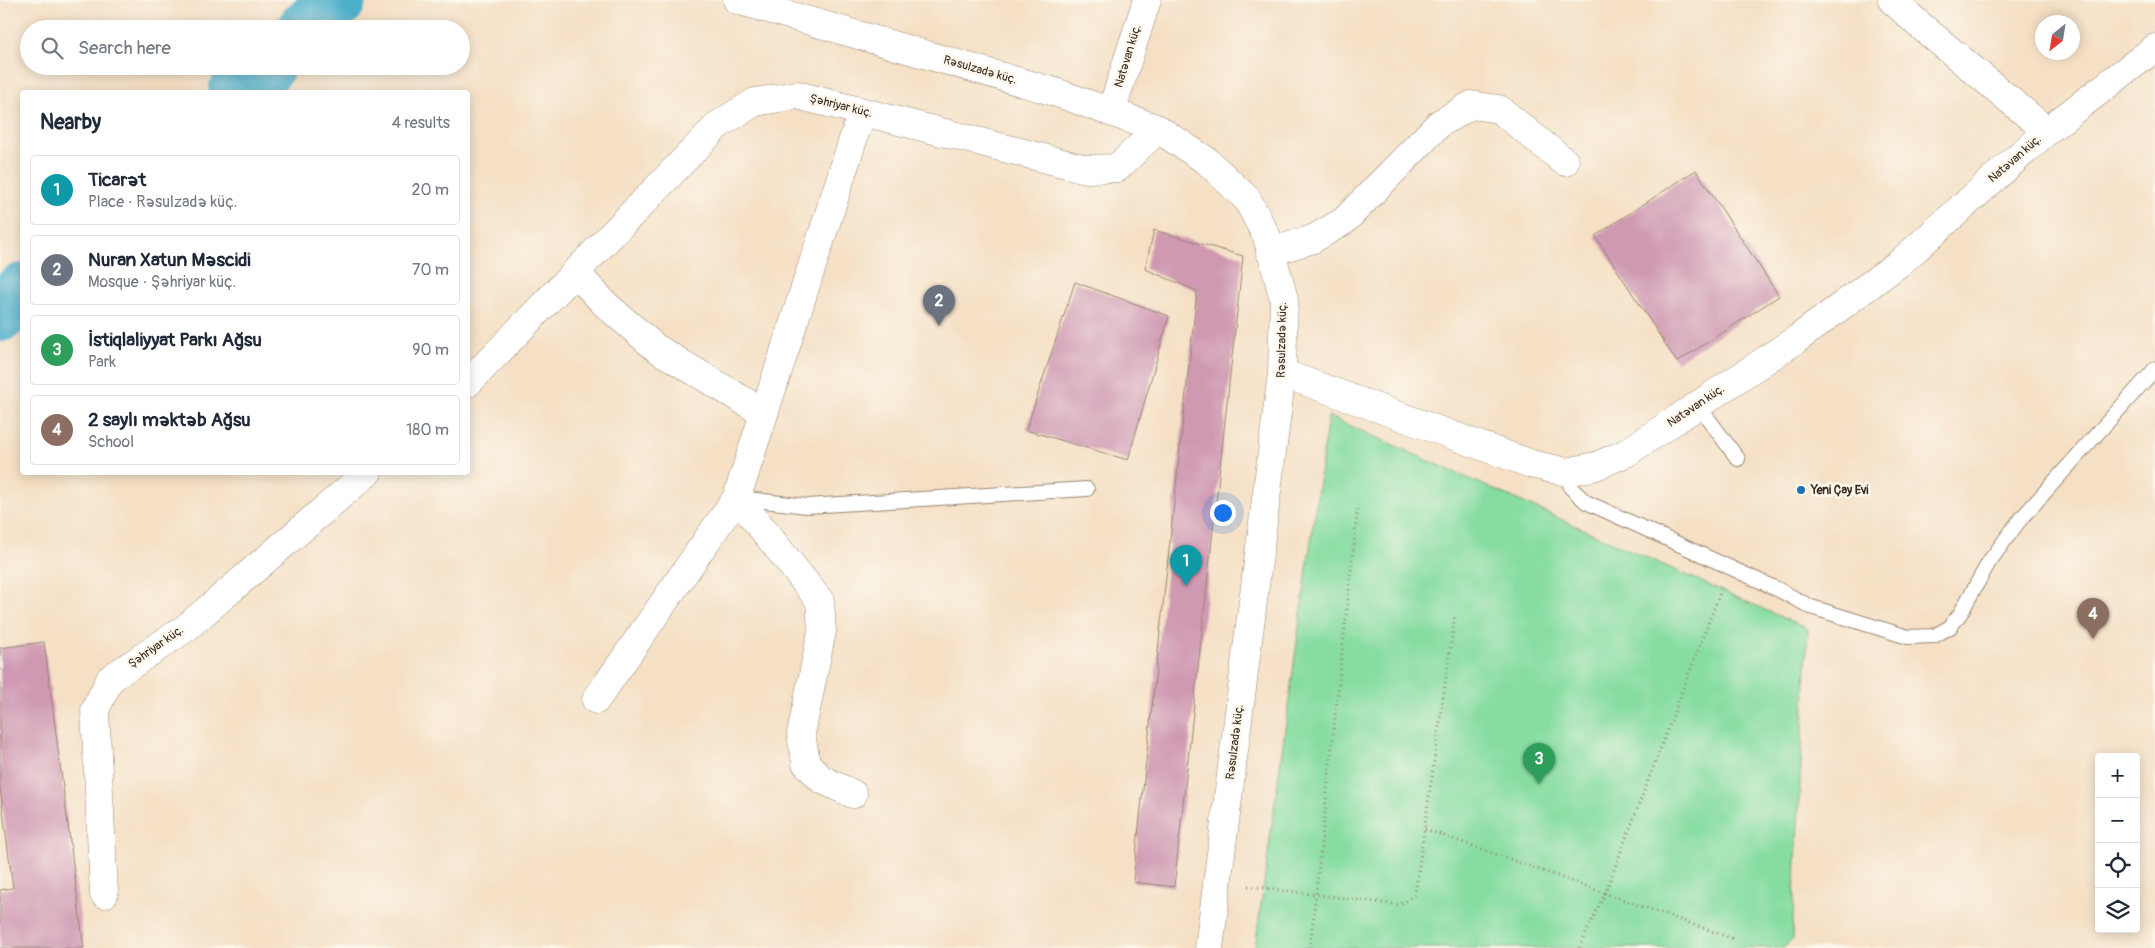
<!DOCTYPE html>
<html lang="en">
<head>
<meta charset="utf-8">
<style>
	body { margin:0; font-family:Pangolin,sans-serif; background:#f2f2f3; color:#1f2937 }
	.controls { position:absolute; right:15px; bottom:15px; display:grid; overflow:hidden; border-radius:5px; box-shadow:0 2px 12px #0003 }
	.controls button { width:45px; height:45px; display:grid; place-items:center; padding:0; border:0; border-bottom:1px solid #e0e1e3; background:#fff; color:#1f2937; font:25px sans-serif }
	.compass { position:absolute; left:2035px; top:15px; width:45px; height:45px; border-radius:50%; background:#fff; box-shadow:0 2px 12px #0003; rotate:210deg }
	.you { position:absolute; left:1222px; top:512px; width:18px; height:18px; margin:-12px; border:4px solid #fff; border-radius:50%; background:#1a73e8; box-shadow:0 0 0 8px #1a73e833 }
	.badge { display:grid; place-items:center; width:32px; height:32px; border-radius:50%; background:#2563eb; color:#fff; font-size:16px; font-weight:700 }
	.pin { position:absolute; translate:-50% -41px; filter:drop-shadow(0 1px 2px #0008) }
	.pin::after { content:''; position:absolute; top:26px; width:18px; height:15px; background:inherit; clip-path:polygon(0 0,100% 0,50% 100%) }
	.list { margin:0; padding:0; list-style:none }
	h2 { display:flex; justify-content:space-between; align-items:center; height:65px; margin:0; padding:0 20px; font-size:21px }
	h2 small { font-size:16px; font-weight:400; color:#747a83 }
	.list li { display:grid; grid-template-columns:32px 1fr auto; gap:15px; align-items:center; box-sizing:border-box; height:70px; margin:0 10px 10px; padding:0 10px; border:1px solid #e0e1e3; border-radius:5px }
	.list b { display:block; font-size:19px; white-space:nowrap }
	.list p { margin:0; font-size:16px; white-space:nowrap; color:#747a83 }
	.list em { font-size:16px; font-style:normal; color:#747a83 }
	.icon { flex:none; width:28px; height:28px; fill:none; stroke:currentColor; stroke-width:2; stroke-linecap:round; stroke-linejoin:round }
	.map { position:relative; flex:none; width:2155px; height:948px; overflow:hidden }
	.search { position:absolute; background:#fff; box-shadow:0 2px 12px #0003; left:20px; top:20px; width:450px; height:55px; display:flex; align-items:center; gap:12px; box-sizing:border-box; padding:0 18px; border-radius:28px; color:#747a83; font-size:19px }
	.panel { position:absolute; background:#fff; box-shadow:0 2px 12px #0003; left:20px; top:90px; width:450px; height:385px; border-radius:5px }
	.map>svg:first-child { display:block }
</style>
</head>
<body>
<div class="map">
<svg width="2155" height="948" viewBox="0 0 2155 948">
	<rect width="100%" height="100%" fill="#fbf7ec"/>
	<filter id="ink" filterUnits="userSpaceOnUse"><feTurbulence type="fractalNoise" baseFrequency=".02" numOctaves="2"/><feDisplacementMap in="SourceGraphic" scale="10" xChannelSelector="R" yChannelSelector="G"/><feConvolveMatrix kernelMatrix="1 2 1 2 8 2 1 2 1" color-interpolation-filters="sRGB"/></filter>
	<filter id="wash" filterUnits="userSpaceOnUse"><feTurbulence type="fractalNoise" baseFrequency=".0096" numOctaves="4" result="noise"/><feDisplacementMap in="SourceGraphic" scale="20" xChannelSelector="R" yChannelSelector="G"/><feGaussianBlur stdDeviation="1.12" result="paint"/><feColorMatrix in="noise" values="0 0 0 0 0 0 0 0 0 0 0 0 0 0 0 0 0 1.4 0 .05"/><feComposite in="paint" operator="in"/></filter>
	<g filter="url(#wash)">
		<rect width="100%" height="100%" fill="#f5e0c5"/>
		<!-- green -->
		<path fill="#87dda1" stroke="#618460" d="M1328,416L1808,629L1792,939L1784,948H1255Z"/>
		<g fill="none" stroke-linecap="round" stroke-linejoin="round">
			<!-- river -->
			<path stroke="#4dafcc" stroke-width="58" d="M306,29L337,0
				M237,92L266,66
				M0,313L22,292"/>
		</g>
		<g id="blocks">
			<!-- building -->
			<path fill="#cf99b2" d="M1696,170L1779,296L1677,362L1595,236Z
				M1154,230L1243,256L1174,887L1133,882L1197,291L1145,269Z
				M1075,282L1169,316L1128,460L1026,430Z
				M44,642L84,948H0V890L13,888L0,788V648Z"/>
		</g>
	</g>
	<g filter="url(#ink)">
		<use href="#blocks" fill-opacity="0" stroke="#988572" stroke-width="1"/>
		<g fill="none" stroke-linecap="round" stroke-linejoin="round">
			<!-- lane casing -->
			<g stroke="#988572" stroke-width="16">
				<path id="lane" d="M1698,405L1738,459
					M1567,472L1571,488L1586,502L1775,588L1811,607L1908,637L1934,636L1950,627L1960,614L1989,562L2019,521L2155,369
					M739,498L807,506L1087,489"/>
			</g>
			<!-- street casing -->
			<g stroke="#988572" stroke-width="29">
				<path id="street" d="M1892,0L1916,22L2047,131
					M1111,112L1147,0
					M1270,252L1313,239L1344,221L1439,124L1471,105L1499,109L1565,162
					M575,272L606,305L656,348L764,413
					M468,383L718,125L755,102L797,95L1086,169L1117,168L1158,129
					M737,497L820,601L822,631L801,734L806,763L821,779L853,794
					M596,700L737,497L862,112
					M104,894L95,710L110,679L186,628L368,472"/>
			</g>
			<!-- secondary casing -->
			<g stroke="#988572" stroke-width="29">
				<path id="secondary" d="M737,0L1055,92L1158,129L1207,161L1247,199L1267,237L1284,299L1282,373L1209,948
					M1282,373L1531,464L1567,472L1596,466L1626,453L1797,339L1902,261L2047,131L2155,48"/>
			</g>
			<!-- path -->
			<path stroke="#988572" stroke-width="3" stroke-dasharray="1 4" stroke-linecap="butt" d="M1425,829L1734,939
				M1248,886L1400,905L1415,894L1455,615
				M1310,948L1358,506
				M1579,948L1605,893L1721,590"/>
			<!-- lane -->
			<use href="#lane" stroke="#fff" stroke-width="14"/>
			<!-- street -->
			<use href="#street" stroke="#fff" stroke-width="28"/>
			<!-- secondary -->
			<use href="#secondary" stroke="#fff" stroke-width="28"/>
		</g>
	</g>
	<!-- markers -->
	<circle fill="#1f6fb2" stroke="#fbf7ec" stroke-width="2" cx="1801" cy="490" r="5"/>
	<g text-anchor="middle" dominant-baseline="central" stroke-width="5" stroke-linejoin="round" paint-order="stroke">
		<!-- street labels -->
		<g font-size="12" fill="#3b2a1e" stroke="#fbf7ec">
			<text transform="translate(1128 56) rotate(-73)">Natəvan küç.</text>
			<text transform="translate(980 70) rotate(16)">Rəsulzadə küç.</text>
			<text transform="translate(841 106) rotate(14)">Şəhriyar küç.</text>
			<text transform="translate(2015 159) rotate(-41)">Natəvan küç.</text>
			<text transform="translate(1282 340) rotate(-89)">Rəsulzadə küç.</text>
			<text transform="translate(1696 406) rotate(-34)">Natəvan küç.</text>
			<text transform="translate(156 647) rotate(-35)">Şəhriyar küç.</text>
			<text transform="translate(1235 742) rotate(-83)">Rəsulzadə küç.</text>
		</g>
		<!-- poi labels -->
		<g font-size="12" font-weight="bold" fill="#3b2a1e" stroke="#fbf7ec" text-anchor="start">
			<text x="1811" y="490">Yeni Çay Evi</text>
		</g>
	</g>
</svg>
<div class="controls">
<button>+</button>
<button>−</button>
<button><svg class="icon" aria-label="locate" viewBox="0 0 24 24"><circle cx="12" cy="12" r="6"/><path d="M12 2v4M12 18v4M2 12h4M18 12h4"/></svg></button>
<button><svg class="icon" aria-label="layers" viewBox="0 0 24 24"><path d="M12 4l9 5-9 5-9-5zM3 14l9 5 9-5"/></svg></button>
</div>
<svg class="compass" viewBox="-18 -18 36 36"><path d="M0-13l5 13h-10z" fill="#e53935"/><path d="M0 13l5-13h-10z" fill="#747a83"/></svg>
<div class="you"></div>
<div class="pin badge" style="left:1186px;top:586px;background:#0f9aa8">1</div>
<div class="pin badge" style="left:939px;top:326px;background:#6b7280">2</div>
<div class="pin badge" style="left:1539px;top:784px;background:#2e9e5b">3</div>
<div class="pin badge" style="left:2093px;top:639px;background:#8d6e63">4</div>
<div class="search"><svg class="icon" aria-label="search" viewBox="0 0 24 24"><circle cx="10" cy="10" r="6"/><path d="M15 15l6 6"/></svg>Search here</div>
<section class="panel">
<h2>Nearby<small>4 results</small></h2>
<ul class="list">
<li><span class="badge" style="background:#0f9aa8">1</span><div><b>Ticarət</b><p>Place · Rəsulzadə küç.</p></div><em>20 m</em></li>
<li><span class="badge" style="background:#6b7280">2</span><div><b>Nuran Xatun Məscidi</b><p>Mosque · Şəhriyar küç.</p></div><em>70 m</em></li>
<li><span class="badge" style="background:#2e9e5b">3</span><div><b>İstiqlaliyyat Parkı Ağsu</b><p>Park</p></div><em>90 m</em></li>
<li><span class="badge" style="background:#8d6e63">4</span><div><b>2 saylı məktəb Ağsu</b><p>School</p></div><em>180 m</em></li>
</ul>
</section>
</div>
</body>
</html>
